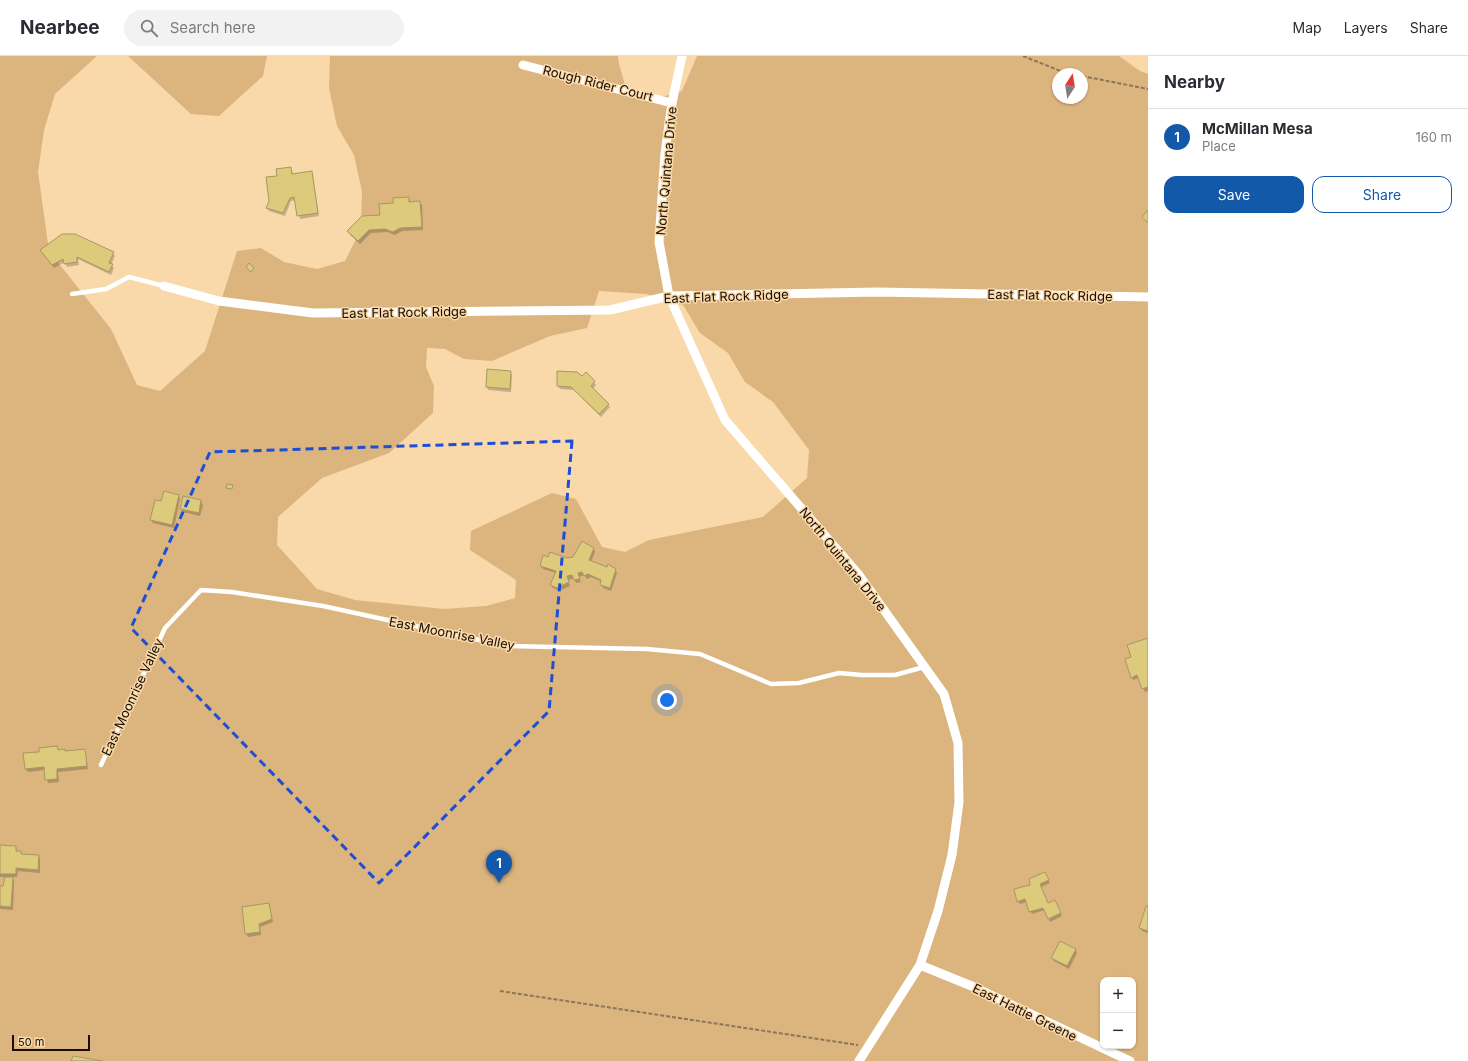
<!DOCTYPE html>
<html lang="en">
<head>
<meta charset="utf-8">
<style>
	body { margin:0; font-family:Inter,sans-serif; background:#f2f2f3; color:#2b2b33 }
	.controls { position:absolute; right:12px; bottom:12px; display:grid; overflow:hidden; border-radius:8px; box-shadow:0 1px 3px #0004 }
	.controls button { width:36px; height:36px; display:grid; place-items:center; padding:0; border:0; border-bottom:1px solid #e1e1e2; background:#fff; color:#2b2b33; font:20px sans-serif }
	.compass { position:absolute; left:1052px; top:12px; width:36px; height:36px; border-radius:50%; background:#fff; box-shadow:0 1px 3px #0004; rotate:12deg }
	.scale { position:absolute; left:12px; bottom:10px; width:78px; box-sizing:border-box; padding-left:4px; border:2px solid #190e01; border-top:0; font-size:11px; line-height:14px; white-space:nowrap; color:#190e01; -webkit-text-stroke:3px #f9d8aa; paint-order:stroke }
	.you { position:absolute; left:667px; top:644px; width:14px; height:14px; margin:-10px; border:3px solid #fff; border-radius:50%; background:#1a73e8; box-shadow:0 0 0 6px #1a73e833 }
	.badge { display:grid; place-items:center; width:26px; height:26px; border-radius:50%; background:#1259a9; color:#fff; font-size:13px; font-weight:700 }
	.pin { position:absolute; translate:-50% -33px; filter:drop-shadow(0 1px 2px #0008) }
	.pin::after { content:''; position:absolute; top:21px; width:14px; height:12px; background:inherit; clip-path:polygon(0 0,100% 0,50% 100%) }
	.list { margin:0; padding:0; list-style:none }
	h2 { display:flex; justify-content:space-between; align-items:center; height:52px; margin:0; padding:0 16px; font-size:17px }
	h2 small { font-size:13px; font-weight:400; color:#7c7c81 }
	.list li { display:grid; grid-template-columns:26px 1fr auto; gap:12px; align-items:center; box-sizing:border-box; height:56px; padding:0 16px; border-top:1px solid #e1e1e2 }
	.list b { display:block; font-size:15px; white-space:nowrap }
	.list p { margin:0; font-size:13px; white-space:nowrap; color:#7c7c81 }
	.list em { font-size:13px; font-style:normal; color:#7c7c81 }
	.actions { display:flex; gap:8px; padding:12px 16px }
	.actions a { flex:1; padding:9px 0; border:1px solid #1259a9; border-radius:12px; text-align:center; font-size:14px; color:#1259a9 }
	.actions .main { background:#1259a9; color:#fff }
	.icon { flex:none; width:22px; height:22px; fill:none; stroke:currentColor; stroke-width:2; stroke-linecap:round; stroke-linejoin:round }
	.map { position:relative; flex:none; width:1148px; height:1005px; overflow:hidden }
	header { display:flex; align-items:center; gap:24px; box-sizing:border-box; height:56px; padding:0 20px; background:#fff; border-bottom:1px solid #e1e1e2 }
	header strong { font-size:19px }
	nav { display:flex; gap:22px; margin-inline-start:auto; font-size:14px }
	.search { width:280px; height:36px; background:#f2f2f3; display:flex; align-items:center; gap:10px; box-sizing:border-box; padding:0 14px; border-radius:22px; color:#7c7c81; font-size:15px }
	main { display:flex }
	aside { flex:1; background:#fff }
	.map>svg:first-child { display:block }
</style>
</head>
<body>
<header>
<strong>Nearbee</strong>
<div class="search"><svg class="icon" aria-label="search" viewBox="0 0 24 24"><circle cx="10" cy="10" r="6"/><path d="M15 15l6 6"/></svg>Search here</div>
<nav><a>Map</a><a>Layers</a><a>Share</a></nav>
</header>
<main>
<div class="map">
<svg width="1148" height="1005" viewBox="0 0 1148 1005">
	<rect width="100%" height="100%" fill="#f9d8aa"/>
	<!-- green -->
	<path fill="#dcb47d" fill-rule="evenodd" d="M0,0H97L55,38L44,74L38,116L49,195L111,273L137,329L160,335L205,295L237,195L261,192L284,206L317,213L345,205L361,173L362,136L354,99L337,70L329,32L330,0H618V4L626,33L654,43L682,35L697,0H1119L1140,15L1148,18V1005H0ZM1058,18H1082V42H1058ZM599,235L646,238L683,249L700,277L728,297L745,326L773,346L809,394L807,422L763,461L649,484L625,496L602,491L576,443L552,437L471,475L470,494L516,524L515,542L486,550L444,553L355,544L317,533L277,489L278,461L322,422L389,397L433,357L434,330L426,311L427,292L445,293L464,303L492,305L550,280L587,272ZM1103,924H1133V990H1103Z
		M128,0H267L263,20L219,60L191,58Z"/>
	<!-- shadow -->
	<path fill="#0003" d="M291,112L293,118L312,116L319,160L300,163L296,144L291,145L285,160L269,155L267,152L278,121Z
		M409,142L411,147L420,146L422,149L423,174L402,175L395,179L387,176L371,177L360,188L350,179L349,175L381,160L394,148Z
		M41,195L113,197L115,200L111,209L114,212L111,219L78,203L79,209L67,211L65,206L54,212Z
		M488,314L510,316L512,319L511,336L488,334L487,331Z
		M558,316L594,326L596,329L593,333L610,351L601,361L574,334L560,333L558,330Z
		M179,440L180,443L174,472L153,467L151,464L162,446Z
		M201,445L203,449L200,460L183,456L181,453Z
		M594,493L595,496L591,506L615,513L617,517L611,535L603,532L602,526L591,521L587,523L584,519L579,521L581,526L576,527L574,522L568,524L570,530L559,535L553,532L551,529L556,517L543,513L541,510L574,502Z
		M1148,583V635L1145,636L1139,622L1133,624L1132,621L1133,601Z
		M57,691L59,695L85,694L88,713L58,716L59,726L48,727L45,714L28,716L26,713L40,697Z
		M0,790L16,791L17,796L22,799L39,800L40,803V817L18,815L17,821H12L14,825L13,854L0,853V831L4,830L6,821H0Z
		M1047,821L1050,827L1041,831L1048,848H1057L1062,860L1050,866L1045,854L1032,858L1027,846L1020,848L1018,845L1032,829Z
		M269,848L273,866L260,871L261,879L248,881L246,877Z
		M1148,852V877L1142,875L1140,872Z
		M1061,886L1076,894L1077,897L1069,913L1054,905L1052,902Z"/>
	<!-- building -->
	<path fill="#deca7b" stroke="#a59865" d="M291,111L292,118L312,115L318,157L297,160L294,141L290,142L283,157L266,152L269,145L266,121L277,120L276,113Z
		M409,141V146L420,145L422,171L400,172L393,176L385,173L369,174L358,185L347,175L362,160L380,159L379,148L393,147V142Z
		M1148,154V167L1142,161Z
		M62,178H75L114,196L109,207L113,208L109,216L77,201V206L64,208L63,203L52,209L40,194Z
		M249,207L254,212L251,216L246,211Z
		M487,313L511,315L510,333L486,331Z
		M557,315L577,316L582,320L586,316L595,325L591,330L609,348L599,358L571,331L557,330Z
		M227,428L233,429L232,433L226,432Z
		M164,435L179,439L172,469L150,464L155,444L161,445Z
		M183,440L201,444L199,457L180,453Z
		M582,485L594,492L589,504L607,511L608,508L616,513L610,532L600,529L601,524L588,518L584,520L582,516L578,517L580,523L574,524L572,519L567,520L569,526L557,532L550,529L556,515L540,510L543,499L548,501L550,496L567,502L573,501Z
		M1148,582V631L1142,633L1137,619L1131,622L1125,603L1131,601L1127,589Z
		M57,690L58,694L65,693V695L85,693L87,710L57,713V723L45,724L44,711L25,713L23,697L39,696V692Z
		M0,789L16,790V795H21V798L39,799L38,814L16,812V818H0Z
		M1045,816L1049,824L1040,828L1048,847L1055,844L1061,857L1048,863L1043,852L1029,856L1025,843L1017,846L1014,833L1030,829L1029,823Z
		M5,821H13L11,851L0,850V830H3Z
		M269,847L272,863L259,868L260,876L245,878L242,851Z
		M1146,850H1148V875L1139,872Z
		M1060,885L1076,893L1067,910L1051,902Z
		M73,1000L103,1005H71Z"/>
	<g fill="none" stroke-linecap="round" stroke-linejoin="round">
		<!-- path -->
		<path stroke="#8d7658" stroke-width="2" stroke-dasharray="4 2" stroke-linecap="butt" d="M1023,0L1063,16L1074,18
			M1082,20L1148,33
			M500,935L858,989"/>
		<!-- lane -->
		<path stroke="#fff" stroke-width="4.5" d="M72,238L106,233L129,221L164,230
			M101,709L165,572L201,534L232,536L323,550L507,590L647,593L700,598L771,628L799,627L839,617L862,619H895L924,611"/>
		<!-- street -->
		<path stroke="#fff" stroke-width="9" d="M682,0L672,47L665,97L659,186L669,240L725,364L859,519L944,638L958,687L959,746L952,799L938,855L920,909L859,1005
			M523,9L672,47
			M164,230L219,245L313,257L610,254L669,240L877,236L1148,241
			M920,909L974,931L1130,1005"/>
	</g>
	<!-- marked area -->
	<path fill="none" stroke="#1d4ed8" stroke-width="3" stroke-dasharray="8 5" stroke-linejoin="round" d="M572,385L549,655L379,827L131,572L210,396Z"/>
	<g text-anchor="middle" dominant-baseline="central" stroke-width="3" stroke-linejoin="round" paint-order="stroke">
		<!-- street labels -->
		<g font-size="13" fill="#190e01" stroke="#f9d8aa">
			<text transform="translate(598 27) rotate(14)">Rough Rider Court</text>
			<text transform="translate(666 115) rotate(-85)">North Quintana Drive</text>
			<text transform="translate(1050 239) rotate(1)">East Flat Rock Ridge</text>
			<text transform="translate(726 240) rotate(-2)">East Flat Rock Ridge</text>
			<text transform="translate(404 256) rotate(-1)">East Flat Rock Ridge</text>
			<text transform="translate(843 503) rotate(51)">North Quintana Drive</text>
			<text transform="translate(452 577) rotate(11)">East Moonrise Valley</text>
			<text transform="translate(132 641) rotate(-65)">East Moonrise Valley</text>
			<text transform="translate(1025 956) rotate(26)">East Hattie Greene</text>
		</g>
	</g>
</svg>
<div class="controls">
<button>+</button>
<button>−</button>
</div>
<svg class="compass" viewBox="-18 -18 36 36"><path d="M0-13l5 13h-10z" fill="#e53935"/><path d="M0 13l5-13h-10z" fill="#7c7c81"/></svg>
<div class="scale">50 m</div>
<div class="you"></div>
<div class="pin badge" style="left:499px;top:827px">1</div>
</div>
<aside>
<h2>Nearby<small></small></h2>
<ul class="list">
<li><span class="badge">1</span><div><b>McMillan Mesa</b><p>Place</p></div><em>160 m</em></li>
</ul>
<div class="actions"><a class="main">Save</a><a>Share</a></div>
</aside>
</main>
</body>
</html>
